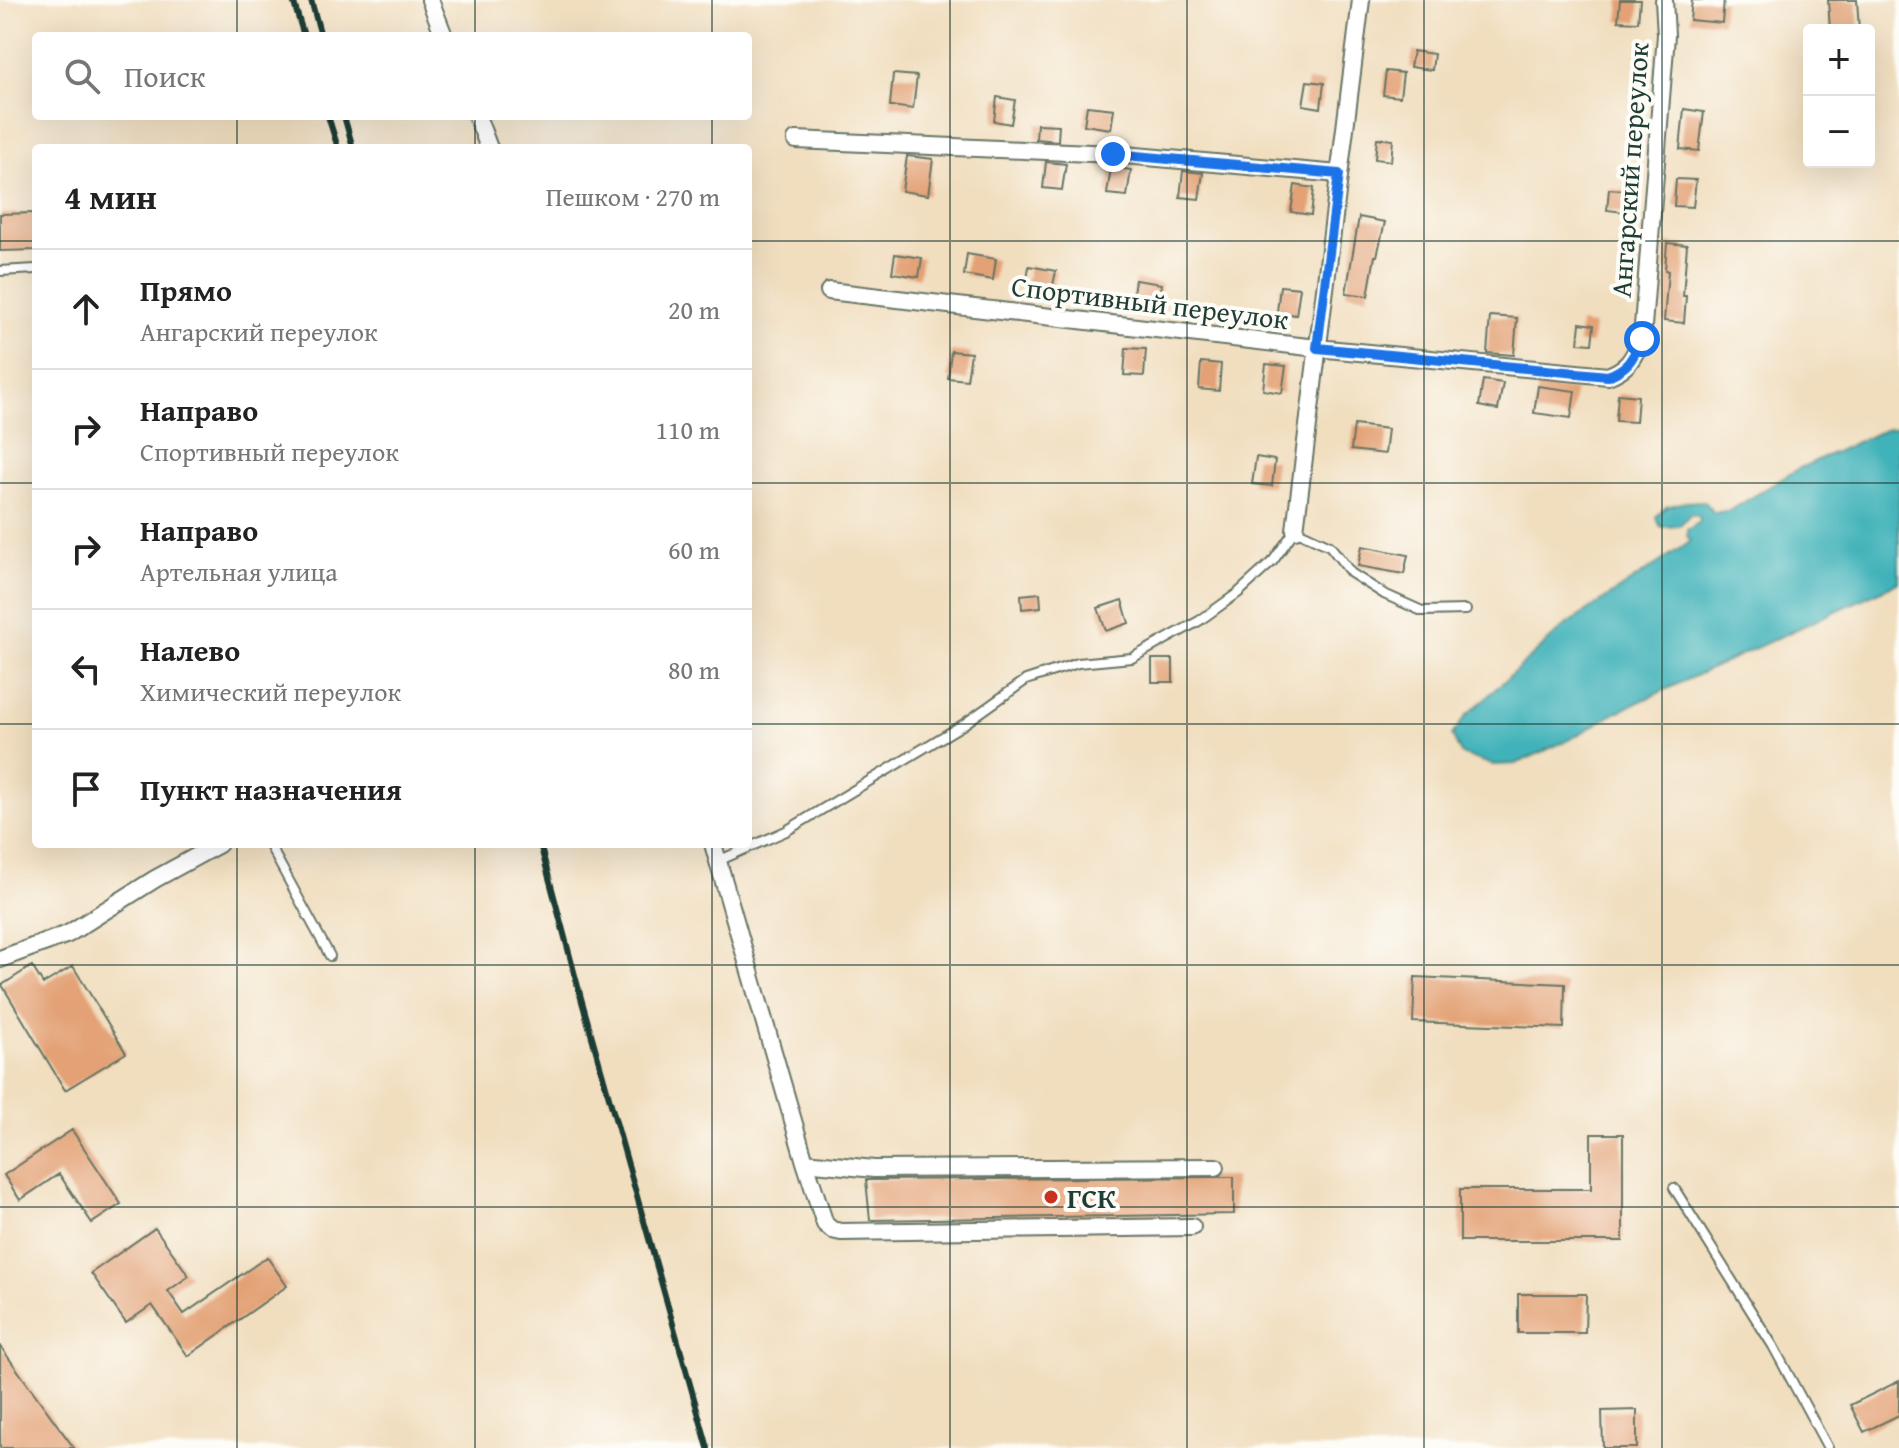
<!DOCTYPE html>
<html lang="ru">
<head>
<meta charset="utf-8">
<style>
	body { margin:0; font-family:"Gentium Book Plus",serif; background:#f6f6f6; color:#222 }
	.controls { position:absolute; right:24px; top:24px; display:grid; overflow:hidden; border-radius:8px; box-shadow:0 8px 32px #0002 }
	.controls button { width:72px; height:72px; display:grid; place-items:center; padding:0; border:0; border-bottom:2px solid #e0e0e0; background:#fff; color:#222; font:40px sans-serif }
	.stop { position:absolute; width:24px; height:24px; margin:-18px; border:6px solid #1a73e8; border-radius:50%; background:#fff }
	.stop.end { background:#1a73e8; border-color:#fff; box-shadow:0 2px 8px #0008 }
	.list { margin:0; padding:0; list-style:none }
	h2 { display:flex; justify-content:space-between; align-items:center; height:104px; margin:0; padding:0 32px; font-size:34px }
	h2 small { font-size:26px; font-weight:400; color:#767676 }
	.list li { display:grid; grid-template-columns:52px 1fr auto; gap:24px; align-items:center; box-sizing:border-box; height:120px; padding:0 32px; border-top:2px solid #e0e0e0 }
	.list b { display:block; font-size:30px; white-space:nowrap }
	.list p { margin:0; font-size:26px; white-space:nowrap; color:#767676 }
	.list em { font-size:26px; font-style:normal; color:#767676 }
	.icon { flex:none; width:44px; height:44px; fill:none; stroke:currentColor; stroke-width:2; stroke-linecap:round; stroke-linejoin:round }
	.map { position:relative; flex:none; width:1899px; height:1448px; overflow:hidden }
	.search { position:absolute; background:#fff; box-shadow:0 8px 32px #0002; left:32px; top:32px; width:720px; height:88px; display:flex; align-items:center; gap:20px; box-sizing:border-box; padding:0 28px; border-radius:8px; color:#767676; font-size:30px }
	.panel { position:absolute; background:#fff; box-shadow:0 8px 32px #0002; left:32px; top:144px; width:720px; height:704px; border-radius:8px }
	.map>svg:first-child { display:block }
</style>
</head>
<body>
<div class="map">
<svg width="1899" height="1448" viewBox="0 0 1899 1448">
	<rect width="100%" height="100%" fill="#fdfcf7"/>
	<filter id="ink" filterUnits="userSpaceOnUse"><feTurbulence type="fractalNoise" baseFrequency=".0125" numOctaves="2"/><feDisplacementMap in="SourceGraphic" scale="16" xChannelSelector="R" yChannelSelector="G"/><feConvolveMatrix kernelMatrix="1 2 1 2 8 2 1 2 1" color-interpolation-filters="sRGB"/></filter>
	<filter id="wash" filterUnits="userSpaceOnUse"><feTurbulence type="fractalNoise" baseFrequency=".006" numOctaves="4" result="noise"/><feDisplacementMap in="SourceGraphic" scale="32" xChannelSelector="R" yChannelSelector="G"/><feGaussianBlur stdDeviation="1.8" result="paint"/><feColorMatrix in="noise" values="0 0 0 0 0 0 0 0 0 0 0 0 0 0 0 0 0 1.4 0 .05"/><feComposite in="paint" operator="in"/></filter>
	<g filter="url(#wash)">
		<rect width="100%" height="100%" fill="#f1debf"/>
		<!-- water -->
		<path fill="#41b2b9" stroke="#307876" stroke-width="2" d="M1899,427V582L1617,712L1572,738L1516,764L1493,765L1461,754L1452,735L1467,715L1565,626L1691,541L1687,536V530L1700,522L1699,516L1691,514L1679,526L1661,527L1656,517L1666,507L1685,502L1704,501L1714,513L1731,510L1800,468L1886,429Z"/>
		<g id="blocks">
			<!-- building -->
			<path fill="#e3a174" d="M1620,0H1640L1638,22L1618,21Z
				M1692,0H1724L1722,23L1690,20Z
				M1828,0H1857L1859,30H1830Z
				M1413,51L1434,54L1432,70L1410,67Z
				M1386,71L1403,73L1400,97L1383,95Z
				M893,74L917,76L913,109L890,106Z
				M1307,81L1324,83L1321,108L1303,105Z
				M997,97L1015,100L1011,124L994,121Z
				M1087,106L1114,109L1111,129L1084,125Z
				M1684,109L1704,112L1699,151L1680,149Z
				M1037,124L1059,125L1058,141L1036,139Z
				M1377,138L1393,140L1391,161L1375,159Z
				M907,156L933,159L928,195L902,191Z
				M1046,162L1066,164L1062,190L1043,188Z
				M1111,167L1131,170L1127,196L1107,194Z
				M1183,171L1203,173L1199,199L1180,197Z
				M1676,179L1696,180L1693,207L1674,206Z
				M1295,185L1314,188L1311,215L1291,212Z
				M1609,189L1625,190L1623,212L1607,210Z
				M36,213V250L0,251V214Z
				M1359,217L1385,222L1377,256H1375L1368,296L1346,293Z
				M1667,243L1687,245L1683,296H1686L1684,323L1664,321L1668,271L1665,270Z
				M895,254L922,258L919,277L892,273Z
				M967,254L996,259L993,280L964,275Z
				M1029,266L1056,271L1052,290L1026,286Z
				M1135,280L1162,284L1159,303L1132,299Z
				M1280,286L1300,288L1296,315L1277,312Z
				M1490,316L1517,318L1514,355L1487,353Z
				M1580,323L1594,325L1592,344L1578,343Z
				M1126,348L1146,349L1144,376L1124,375Z
				M951,351L971,353L967,380L948,378Z
				M1201,362L1221,364L1219,391L1199,389Z
				M1266,364L1286,366L1282,393L1263,390Z
				M1483,380L1503,383L1498,410L1479,406Z
				M1538,386L1575,391L1571,418L1534,413Z
				M1618,394L1638,396L1636,422L1616,421Z
				M1354,425L1388,429L1385,454L1351,450Z
				M1256,457L1275,460L1272,486L1252,484Z
				M1362,546L1408,555L1404,574L1358,566Z
				M1040,593L1041,607L1022,609L1021,595Z
				M1122,600L1129,623L1106,631L1098,608Z
				M1152,659H1173V682H1152Z
				M32,966L43,984L73,966L126,1053L65,1090L2,985Z
				M1415,977L1565,984L1564,1028L1413,1022Z
				M72,1130L121,1204L92,1223L59,1174L20,1200L4,1175Z
				M1591,1134H1623V1241H1460V1189H1591Z
				M1221,1177H1234V1214L870,1220L866,1180Z
				M155,1228L189,1276L168,1291L184,1314L267,1257L287,1286L188,1356L152,1305L126,1323L91,1273Z
				M1518,1294H1586L1585,1333H1518Z
				M0,1346L74,1448H0Z
				M1899,1381V1415L1864,1432L1850,1405Z
				M1637,1410V1448H1603L1602,1411Z"/>
		</g>
	</g>
	<g filter="url(#ink)">
		<use href="#blocks" fill-opacity="0" stroke="#687565" stroke-width="2"/>
		<g fill="none" stroke-linecap="round" stroke-linejoin="round">
			<!-- lane casing -->
			<g stroke="#687565" stroke-width="12">
				<path id="lane" d="M0,271L36,269
					M269,844L330,956
					M718,861L786,831L964,724L1026,680L1078,663L1132,658L1199,621L1238,593L1273,561L1295,530L1330,546L1351,573L1384,594L1422,611L1466,610
					M1674,1188L1773,1346L1828,1448"/>
			</g>
			<!-- street casing -->
			<g stroke="#687565" stroke-width="20">
				<path id="street" d="M430,0L444,36
					M477,116L489,148
					M796,140L1113,154L1339,174
					M829,291L1317,348L1608,376C1630,367 1632,359 1642,339L1666,35L1664,0
					M1295,530L1361,0
					M713,844L805,1162L874,1169L1216,1167
					M0,959L68,934L155,879L219,844
					M805,1162L825,1224L832,1230L841,1232L1192,1227"/>
			</g>
			<!-- lane -->
			<use href="#lane" stroke="#fff" stroke-width="8"/>
			<!-- street -->
			<use href="#street" stroke="#fff" stroke-width="16"/>
			<!-- rail -->
			<path stroke="#1f3d34" stroke-width="6" d="M293,0L304,36
				M311,0L321,36
				M328,116L338,148
				M344,116L353,148
				M540,844L581,998L708,1448"/>
		</g>
	</g>
	<g fill="none" stroke-linecap="round" stroke-linejoin="round" filter="url(#ink)">
		<!-- route -->
		<path stroke="#1a73e8" stroke-width="10" d="M1113,154L1339,174L1317,348L1608,376C1630,367 1632,359 1642,339"/>
	</g>
	<!-- grid -->
	<path fill="none" stroke="#1f3d34" stroke-width="2" stroke-opacity="0.55" d="M237,0V36M475,0V36M712,0V36M950,0V1448M1187,0V1448M1424,0V1448M1662,0V1448M237,116V148M475,116V148M712,116V148M0,241H36M748,241H1899M0,483H36M748,483H1899M0,724H36M748,724H1899M237,844V1448M475,844V1448M712,844V1448M0,965H1899M0,1207H1899"/>
	<!-- markers -->
	<circle fill="#c8321e" stroke="#fdfcf7" stroke-width="3" cx="1051" cy="1197" r="8"/>
	<g text-anchor="middle" dominant-baseline="central" stroke-width="8" stroke-linejoin="round" paint-order="stroke">
		<!-- street labels -->
		<g font-size="28" fill="#1f3d34" stroke="#fdfcf7">
			<text transform="translate(1629 170) rotate(-86)">Ангарский переулок</text>
			<text transform="translate(1150 302) rotate(7)">Спортивный переулок</text>
		</g>
		<!-- poi labels -->
		<g font-size="28" font-weight="bold" fill="#1f3d34" stroke="#fdfcf7" text-anchor="start">
			<text x="1067" y="1197">ГСК</text>
		</g>
	</g>
</svg>
<div class="controls">
<button>+</button>
<button>−</button>
</div>
<div class="stop" style="left:1642px;top:339px"></div>
<div class="stop end" style="left:1113px;top:154px"></div>
<div class="search"><svg class="icon" aria-label="search" viewBox="0 0 24 24"><circle cx="10" cy="10" r="6"/><path d="M15 15l6 6"/></svg>Поиск</div>
<section class="panel">
<h2>4 мин<small>Пешком · 270 m</small></h2>
<ul class="list">
<li><svg class="icon" aria-label="ahead" viewBox="0 0 24 24"><path d="M12 20V5M6 11l6-6 6 6"/></svg><div><b>Прямо</b><p>Ангарский переулок</p></div><em>20 m</em></li>
<li><svg class="icon" aria-label="right" viewBox="0 0 24 24"><path d="M7 20v-9h11M14 6l5 5-5 5"/></svg><div><b>Направо</b><p>Спортивный переулок</p></div><em>110 m</em></li>
<li><svg class="icon" aria-label="right" viewBox="0 0 24 24"><path d="M7 20v-9h11M14 6l5 5-5 5"/></svg><div><b>Направо</b><p>Артельная улица</p></div><em>60 m</em></li>
<li><svg class="icon" aria-label="left" viewBox="0 0 24 24"><path d="M17 20v-9H6M10 6l-5 5 5 5"/></svg><div><b>Налево</b><p>Химический переулок</p></div><em>80 m</em></li>
<li><svg class="icon" aria-label="arrive" viewBox="0 0 24 24"><path d="M6 21V4h12l-3 4 3 4H6"/></svg><div><b>Пункт назначения</b></div></li>
</ul>
</section>
</div>
</body>
</html>
